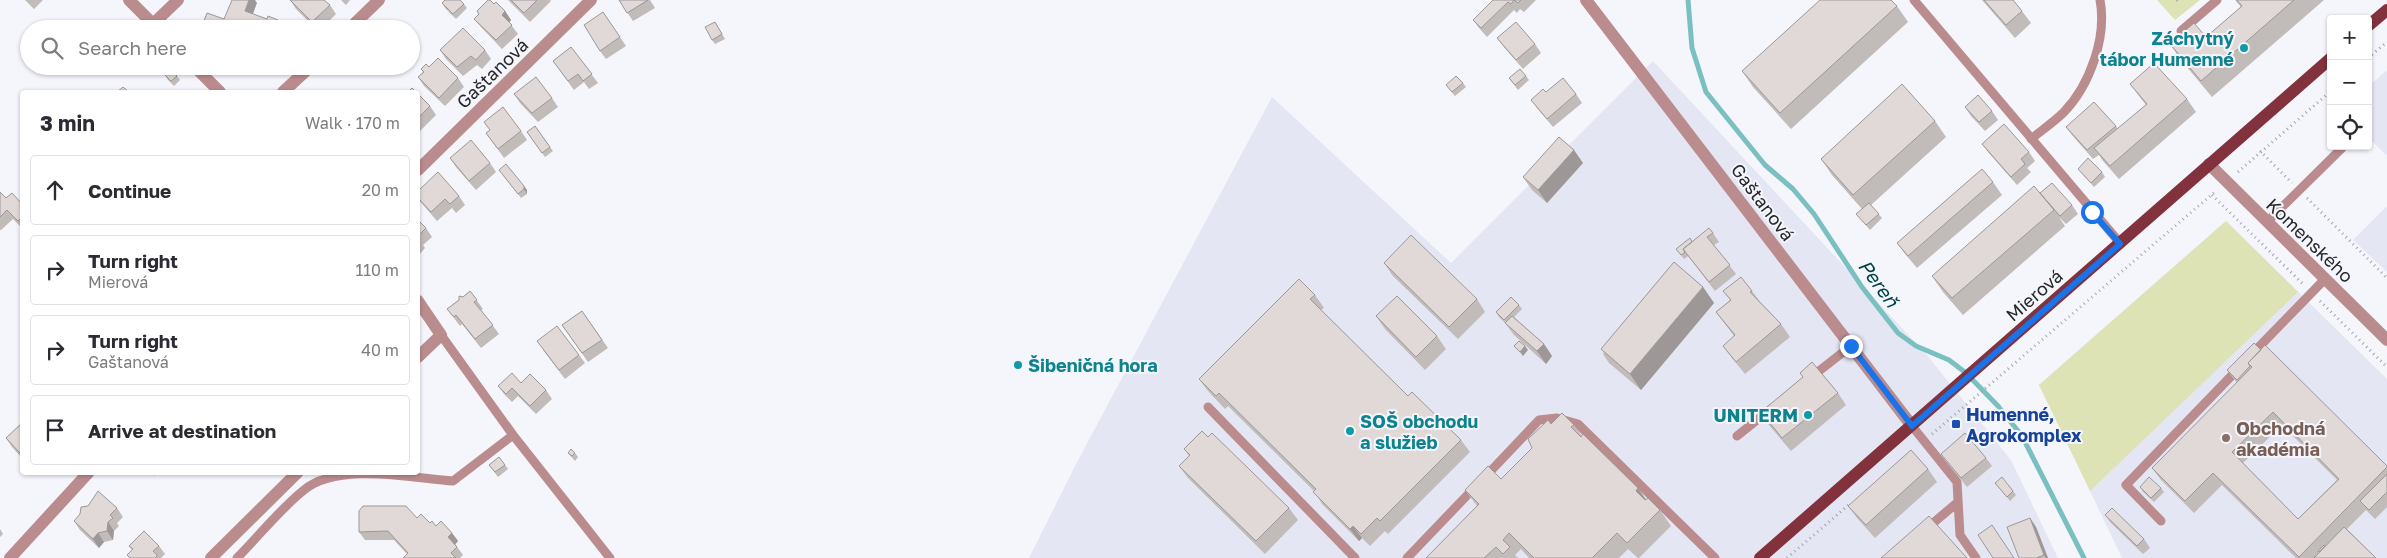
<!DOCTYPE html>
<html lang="en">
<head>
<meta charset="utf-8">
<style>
	body { margin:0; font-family:"Golos Text",sans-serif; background:#f2f2f3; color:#2b2b33 }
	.controls { position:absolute; right:15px; top:15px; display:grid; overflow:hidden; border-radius:5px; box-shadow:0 1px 4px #0004 }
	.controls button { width:45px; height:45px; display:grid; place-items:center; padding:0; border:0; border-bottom:1px solid #e1e1e2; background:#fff; color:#2b2b33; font:25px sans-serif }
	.stop { position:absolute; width:15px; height:15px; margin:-11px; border:4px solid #1a73e8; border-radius:50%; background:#fff }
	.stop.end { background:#1a73e8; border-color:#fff; box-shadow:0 1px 5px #0008 }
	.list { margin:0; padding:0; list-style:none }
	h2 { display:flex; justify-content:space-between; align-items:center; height:65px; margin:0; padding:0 20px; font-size:21px }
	h2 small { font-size:16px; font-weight:400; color:#7c7c81 }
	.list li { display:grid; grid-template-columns:32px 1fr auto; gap:15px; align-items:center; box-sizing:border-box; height:70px; margin:0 10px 10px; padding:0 10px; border:1px solid #e1e1e2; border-radius:5px }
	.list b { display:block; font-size:19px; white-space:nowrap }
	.list p { margin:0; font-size:16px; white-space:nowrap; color:#7c7c81 }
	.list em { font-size:16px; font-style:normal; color:#7c7c81 }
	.icon { flex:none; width:28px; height:28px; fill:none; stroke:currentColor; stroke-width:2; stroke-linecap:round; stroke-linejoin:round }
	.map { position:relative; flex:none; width:2387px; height:558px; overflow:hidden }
	.search { position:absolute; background:#fff; box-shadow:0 1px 4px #0004; left:20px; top:20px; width:400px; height:55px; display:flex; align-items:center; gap:12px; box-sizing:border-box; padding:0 18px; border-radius:28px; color:#7c7c81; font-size:19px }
	.panel { position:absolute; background:#fff; box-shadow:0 1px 4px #0004; left:20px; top:90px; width:400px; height:385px; border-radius:5px }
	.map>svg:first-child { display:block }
</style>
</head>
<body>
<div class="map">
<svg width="2387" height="558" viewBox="0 0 2387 558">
	<rect width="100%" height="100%" fill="#f5f5fc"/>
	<!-- built -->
	<path fill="#e4e6f3" d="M1653,61L1927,355L2011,460L2058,558H1029L1075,466L1272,97L1451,263Z
		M2387,70V156L2368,137V87Z
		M2387,206V272L2353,240Z
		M2226,221L2387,379V558H2122L2090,491L2039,385Z"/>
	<!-- green -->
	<path fill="#dde3b5" d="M2157,0H2200L2175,20Z
		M2226,221L2298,292L2090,491L2039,385Z"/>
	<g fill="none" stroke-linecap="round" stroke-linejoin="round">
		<!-- stream -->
		<path stroke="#7bc0c0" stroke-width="5" d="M1688,0L1692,48L1706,92L1765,165L1793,189L1814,214L1862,287L1898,333L1916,346L1949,360L1966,373L1998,406L2022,436L2084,558"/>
		<!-- path -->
		<path stroke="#a3a3a8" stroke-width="3" stroke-dasharray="1 4" stroke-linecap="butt" d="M2177,0L2178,1
			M2368,58L2387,42
			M2260,151L2292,183
			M2238,172L2331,91
			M2212,195L2303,284
			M2307,198L2387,278
			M2320,301L2387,367
			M1932,434L2216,191
			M1787,558L1851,503"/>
		<!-- service -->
		<path stroke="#bb8c8e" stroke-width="9" d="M1914,0L2120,243
			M2181,31L2217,0
			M2031,139C2042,130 2054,122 2064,112C2090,85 2107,37 2100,0
			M2267,222L2344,146
			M441,335L513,435L610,558
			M2251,355L2325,279
			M1810,378L1851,346
			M1208,407L1355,558
			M1912,426L1957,482L1960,535L1976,558
			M1737,436L1772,408
			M1485,477L1539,420L1557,418L1578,424L1715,558
			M2161,521L2126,485L2239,368
			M1926,529L1958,502
			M237,558C259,536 280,509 304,490C338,462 411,478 453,481L513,435
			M1407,558L1476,486"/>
		<!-- minor -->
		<path stroke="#bb8c8e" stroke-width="12" d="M129,0L158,29
			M1586,0L1912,426
			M153,24L178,0
			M349,29L379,0
			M194,66L220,92
			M283,92L311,66
			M2209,164L2387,340
			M418,170L591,0
			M418,301L441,335L418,357
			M10,558L89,472
			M211,558L298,472"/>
		<!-- primary -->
		<path stroke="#81323c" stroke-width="12" d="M2368,26L2387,10
			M1760,558L2331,58"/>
	</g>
	<!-- wall -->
	<path fill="#c1bbba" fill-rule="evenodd" d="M25,0H43L34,9Z
		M290,0L330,5L336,14L321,29H316L296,9Z
		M341,0H350L346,5Z
		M508,0H550L551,1L530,22Z
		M619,0H650L655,8L633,21Z
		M1493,0H1536L1524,12L1520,9L1517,13L1514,10L1487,37L1479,28L1473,20Z
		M1982,0H2013L2022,11L2031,23L2015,38Z
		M2235,0H2324L2212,97L2181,60L2170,44L2206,37L2241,7Z
		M442,3L464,4L467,8L456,19L445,8Z
		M494,4L505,11L511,20L509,22L518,34L502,49L481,27L474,19L479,14L477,11Z
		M1897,6L1908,22L1791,129L1753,87L1742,71Z
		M603,12L626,46L606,59L600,51Z
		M715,22L725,39L715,44L712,40Z
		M1497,38L1535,44L1541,53L1523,69L1503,46Z
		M571,47L598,83L589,89L584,82L574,90L553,61Z
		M440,50H485L491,59L482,69L477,65L463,76L446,59Z
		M234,66H253L251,73Z
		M429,67L458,78L464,87L445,106L424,86L418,77L423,72L421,69Z
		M165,75L177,76L180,80L174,86L168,80Z
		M1526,76L1529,80L1518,90L1509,78Z
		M1463,83L1466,87L1455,96L1446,85Z
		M2130,84L2187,99L2196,112L2119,179L2103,161L2099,155L2093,159L2072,135L2066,127L2116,126L2118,129L2146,105L2139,96Z
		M1546,92L1576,94L1582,103L1553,127L1537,108L1531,100Z
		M418,94L430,106L436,115L420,131L418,128Z
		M514,94L552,98L558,107L538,122L520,103Z
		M1965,107L1992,111L1998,120L1985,131L1971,116Z
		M1935,121L1946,137L1871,205L1882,218L1870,230L1856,214L1862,209L1832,175L1821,159Z
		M535,126L553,151L545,157L527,132Z
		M521,131L527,140L504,158L486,133Z
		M1982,144L2029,152L2035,161L2027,168L2031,172L2017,185L1988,152Z
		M450,158L490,163L496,172L476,190L456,167Z
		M1583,163L1547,203L1532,190L1523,177Z
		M2078,169L2102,172L2105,177L2094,187Z
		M499,170L524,186L527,190V194L521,198Z
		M1993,182L2002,195L1917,268L1906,255L1897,243Z
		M418,191L459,196L465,205L456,213L452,208L437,221L418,199Z
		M0,192L6,198L22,204V228L13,219L1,230H0Z
		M2040,193L2072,205L2078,214L2066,224L2059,217L2065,226L1963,315L1943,292L1932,276Z
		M418,220L426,228L432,237L423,245L425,248L418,256Z
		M1713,233L1719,242L1714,245L1736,274L1715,291L1688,256L1684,259L1676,249Z
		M1384,263L1477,299L1485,312L1458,339L1393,276Z
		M1703,287L1714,303L1641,390L1609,363L1603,354L1604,353L1601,349Z
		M470,291L483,309L481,310L499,334L481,348L462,324L460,326L447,309Z
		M1723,291H1752L1761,303L1781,324L1790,337L1745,374L1732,358L1723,346L1734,336L1716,312L1730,300Z
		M1315,295L1324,308L1321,310L1408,396L1461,440L1470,452L1388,534L1385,531L1370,546L1362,538L1359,541L1322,504L1314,491L1228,406L1225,409L1208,391L1199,379Z
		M1519,305L1522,309L1514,317L1544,344L1552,356L1546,364L1514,335L1505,323L1499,317L1496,312Z
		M582,311L608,348L588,362L562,325Z
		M1376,316L1437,336L1446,349L1425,370L1385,329Z
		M2254,343L2387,466V507L2375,519L2366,510L2347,529L2376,558H2296L2222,485L2194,513L2161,480L2152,468L2237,383L2227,370ZM2282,425L2337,480L2298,519L2243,463Z
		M543,350L579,355L585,363L565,379Z
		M1800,373L1838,393L1846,405L1791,451L1769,425L1761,412L1803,377Z
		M521,383L546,390L552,399L536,414L518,396L512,402L504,394L498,386Z
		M22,423V458L12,447L6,438Z
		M1551,424L1574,425L1582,436L1638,488L1646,500L1660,510L1671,526L1639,558H1638L1628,549L1619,558H1529L1521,549L1515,555L1518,558H1426L1477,506L1465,490L1501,479L1532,448Z
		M1208,437L1289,508L1298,520L1265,554L1188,478L1179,466L1189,456L1184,449Z
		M568,453H575L578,457L575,461Z
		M1941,454L1986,458L1992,466L1967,487L1947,462Z
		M499,457L508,469L498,477L489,465Z
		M1928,469L1937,482L1875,538L1857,518L1848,506Z
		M151,472H157L154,476Z
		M1995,483L2013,491L2016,495L2010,501Z
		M2140,487L2161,488L2164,492L2154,502L2143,492Z
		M117,508L123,517L117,523L119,526L114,531L113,540L104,542L99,548L80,530L74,521Z
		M2105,515L2144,539L2150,548L2143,554L2111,523Z
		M417,518L452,533L458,541L455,544L463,555L460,558H403L407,554L394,540H365L359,532Z
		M2030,518L2036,527L2048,558H2019Z
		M0,529L3,534L0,537Z
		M129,546H159L165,554L161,558H129L127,555L132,550Z"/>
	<!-- shaded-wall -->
	<path fill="#9d9897" d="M249,0H255L257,3L251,19L245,11Z
		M505,11L511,20L508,24L502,15Z
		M278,20L284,28L283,29H274Z
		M246,66H253L251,73Z
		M1574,150L1583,163L1547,203L1538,190Z
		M524,186L527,190V194L524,189Z
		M1703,287L1714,303L1641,390L1630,374Z
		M1544,344L1552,356L1546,364L1537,351Z
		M1525,346L1528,350L1523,356L1520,352Z
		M1638,488L1649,504L1636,491Z
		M2030,518L2036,527L2048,558H2046L2044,555Z
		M108,522L114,531L113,540L107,531Z
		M1353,526L1362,538L1359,541L1350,529Z
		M98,533L104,542L99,548L93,539Z
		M452,533L458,541L454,546L448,537Z"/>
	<!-- building -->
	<path fill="#e0d9d8" stroke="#9d9897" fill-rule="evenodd" d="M232,0H249L245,11L267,19L268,16L278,20L274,29H201L207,13L224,19Z
		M290,0H324L330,5L312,22Z
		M445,0H460L464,4L453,14L442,3Z
		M488,0H490L494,4L496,2L505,11L502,15L512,25L496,40L474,19L479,14L477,11Z
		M511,0H537L524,13Z
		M619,0H648L627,13Z
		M1493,0H1521L1518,3L1514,0L1511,4L1508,2L1481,28L1473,20Z
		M1820,0H1891L1897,6L1780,113L1742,71Z
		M1984,0H2013L2022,11L2006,25Z
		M2237,0H2294L2201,81L2170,44L2194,23L2206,37L2242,6Z
		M603,12L620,37L600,51L584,25Z
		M715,22L722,34L712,40L705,27Z
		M1516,22L1535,44L1516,60L1497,38Z
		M463,28L485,50L476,60L471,56L457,67L440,50Z
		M571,47L592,74L583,81L578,74L568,81L553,61Z
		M438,58L458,78L439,98L418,77L424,72L421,69L426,64L429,67Z
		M2154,63L2187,99L2110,166L2094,148L2147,104L2130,84Z
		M1520,69L1526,76L1515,85L1509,78Z
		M171,70L177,76L171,81L165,75Z
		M1456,76L1463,83L1452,92L1446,85Z
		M536,77L552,98L532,113L514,94Z
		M1563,78L1576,94L1547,119L1531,100L1543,89L1546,92Z
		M1902,84L1935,121L1853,195L1821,159Z
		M123,87L129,92H117Z
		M412,88L416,92H408Z
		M418,94L430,106L418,118Z
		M1978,95L1992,111L1979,122L1965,107Z
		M2094,102L2116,126L2087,150L2066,127Z
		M503,107L521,131L498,149L486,133L490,130L484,122Z
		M2004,124L2029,152L2021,159L2025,164L2011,177L1982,144Z
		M535,126L550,147L542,153L527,132Z
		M1559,137L1574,150L1538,190L1523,177Z
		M471,140L490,163L469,181L450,158Z
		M2088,158L2102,172L2091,183L2078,169Z
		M506,164L524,186V189L518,194L499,170Z
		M1982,169L1993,182L1908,256L1897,243Z
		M438,172L459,196L450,204L445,199L431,212L418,198V191Z
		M2052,183L2072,205L2060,216L2040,193Z
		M2034,186L2054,210L1952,298L1932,276Z
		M0,192L6,198L12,193L22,204V217L18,221L7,210L0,217Z
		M1869,203L1879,214L1866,225L1856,214Z
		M418,220L426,228L418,236Z
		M1709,228L1713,233L1707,237L1730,265L1709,282L1683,249Z
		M1411,235L1477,299L1449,327L1384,263Z
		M1690,238L1692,242L1683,249L1685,252L1681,255L1676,249Z
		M1674,262L1703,287L1630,374L1601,349Z
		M1741,277L1752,291L1750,292L1781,324L1736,362L1723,346L1735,335L1716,312L1731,300L1723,291Z
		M1299,279L1315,295L1310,299L1408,396L1412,392L1461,440L1380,521L1377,518L1361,534L1353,526L1350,529L1313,492L1316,489L1219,393L1216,396L1199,379Z
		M470,291L477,300L474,302L493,325L475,339L456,315L454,317L447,309L459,300V296L463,297Z
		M1397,296L1437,336L1416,357L1376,316Z
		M1511,297L1519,305L1504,320L1496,312Z
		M582,311L602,340L582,353L562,325Z
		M1512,316L1544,344L1537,351L1505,323Z
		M557,326L579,355L559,370L537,341Z
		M1519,341L1525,346L1520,352L1514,346Z
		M2254,343L2261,350L2248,363L2250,366L2237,380L2227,370Z
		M2265,345L2387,466V467L2299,557L2213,473L2185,501L2152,468L2252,367L2248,363ZM2273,412L2339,479L2298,519L2232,452Z
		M1812,362L1838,393L1782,438L1761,412L1803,377L1800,373Z
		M512,373L521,383L530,374L546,390L530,406L512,388L506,394L498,386Z
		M1562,413L1574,425L1571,427L1581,437L1583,434L1638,488L1636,491L1645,500L1648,498L1660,510L1627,543L1617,533L1592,558H1534L1509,533L1503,540L1510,547L1503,554L1496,547L1484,558H1426L1479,504L1465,490L1488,466L1501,479L1532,448L1528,439L1548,420L1551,424Z
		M22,423V453V452L20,453L6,438Z
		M1202,431L1208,437L1212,433L1289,508L1256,541L1179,466L1190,455L1184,449Z
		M1965,433L1986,458L1961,478L1941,454Z
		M571,449L575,453L572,456L568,453Z
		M1911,450L1928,469L1866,525L1848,506Z
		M499,457L505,465L495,472L489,465Z
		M2387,474V492L2369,510L2360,501Z
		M2002,477L2013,491L2007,497L1995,483Z
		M2149,477L2161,488L2151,498L2140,487Z
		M98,491L117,508L110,515L113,518L108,522L107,531L98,533L93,539L74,521L80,514L81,507L88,506Z
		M363,506H406L417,518L421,514L430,523L432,521L436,526L441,521L452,533L448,537L457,547L451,553L456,558H403L408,553L388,531L359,532V511Z
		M2112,508L2144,539L2137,546L2105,515Z
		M1929,516L1967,558H1881Z
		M2030,518L2044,555L2036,558H2019L2007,527Z
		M1992,525L2014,558H1993L1978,535Z
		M2344,527L2376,558H2314Z
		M144,531L159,546L153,551L157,555L156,558H130L127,555L133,549L129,546Z
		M2324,545L2325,546L2319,552L2318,551Z"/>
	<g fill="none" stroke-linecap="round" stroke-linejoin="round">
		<!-- route -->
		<path stroke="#1a73e8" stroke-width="6" d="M1851,346L1912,426L2120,244L2092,212"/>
	</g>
	<!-- markers -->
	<g fill="#0f9aa8" stroke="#f5f5fc" stroke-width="2">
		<circle cx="2244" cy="48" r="5"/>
		<circle cx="1018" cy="365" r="5"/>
		<circle cx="1808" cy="415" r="5"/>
		<circle cx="1350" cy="431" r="5"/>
	</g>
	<rect fill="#1a4fb4" stroke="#f5f5fc" stroke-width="2" x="1951" y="419" width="10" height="10" rx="2.5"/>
	<circle fill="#8d6e63" stroke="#f5f5fc" stroke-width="2" cx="2226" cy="438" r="5"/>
	<g text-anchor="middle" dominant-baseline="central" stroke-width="4" stroke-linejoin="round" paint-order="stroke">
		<!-- culture labels -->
		<g font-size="18" font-weight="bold" fill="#0d838f" stroke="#f5f5fc" text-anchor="end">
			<text x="2234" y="38">Záchytný<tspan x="2234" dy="21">tábor Humenné</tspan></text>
			<text x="1028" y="365" text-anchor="start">Šibeničná hora</text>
			<text x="1798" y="415">UNITERM</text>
			<text x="1360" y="421" text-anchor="start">SOŠ obchodu<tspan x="1360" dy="21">a služieb</tspan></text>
		</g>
		<!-- street labels -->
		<g font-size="18" fill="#262729" stroke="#f5f5fc">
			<text transform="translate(492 73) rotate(-44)">Gaštanová</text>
			<text transform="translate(1763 202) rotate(53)">Gaštanová</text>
			<text transform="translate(2310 240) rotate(44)">Komenského</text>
			<text transform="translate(2034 295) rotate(-41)">Mierová</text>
		</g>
		<!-- transit labels -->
		<g font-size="18" font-weight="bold" fill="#164399" stroke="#f5f5fc" text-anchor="start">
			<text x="1966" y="414">Humenné,<tspan x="1966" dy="21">Agrokomplex</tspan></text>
		</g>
		<!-- education labels -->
		<g font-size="18" font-weight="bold" fill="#785e54" stroke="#f5f5fc" text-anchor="start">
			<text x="2236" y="428">Obchodná<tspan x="2236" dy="21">akadémia</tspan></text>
		</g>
		<!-- water labels -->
		<g font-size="19" font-style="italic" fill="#004344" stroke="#f5f5fc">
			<text transform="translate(1879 283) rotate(54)">Pereň</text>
		</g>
	</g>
</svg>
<div class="controls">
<button>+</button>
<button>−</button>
<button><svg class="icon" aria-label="locate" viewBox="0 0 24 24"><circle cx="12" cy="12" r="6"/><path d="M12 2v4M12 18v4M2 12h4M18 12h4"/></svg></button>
</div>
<div class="stop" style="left:2092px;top:212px"></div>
<div class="stop end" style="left:1851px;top:346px"></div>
<div class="search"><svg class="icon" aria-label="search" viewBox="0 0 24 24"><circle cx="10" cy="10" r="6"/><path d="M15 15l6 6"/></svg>Search here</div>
<section class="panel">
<h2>3 min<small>Walk · 170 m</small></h2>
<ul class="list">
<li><svg class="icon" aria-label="ahead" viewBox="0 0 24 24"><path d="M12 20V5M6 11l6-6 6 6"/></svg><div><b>Continue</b></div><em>20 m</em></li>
<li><svg class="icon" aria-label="right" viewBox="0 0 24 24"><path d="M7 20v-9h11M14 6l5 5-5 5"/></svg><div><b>Turn right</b><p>Mierová</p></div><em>110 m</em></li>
<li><svg class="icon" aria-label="right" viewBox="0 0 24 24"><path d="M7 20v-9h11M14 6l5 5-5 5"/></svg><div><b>Turn right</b><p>Gaštanová</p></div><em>40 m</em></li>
<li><svg class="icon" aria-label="arrive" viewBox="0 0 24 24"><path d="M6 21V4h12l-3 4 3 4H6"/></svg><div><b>Arrive at destination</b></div></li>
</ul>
</section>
</div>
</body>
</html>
